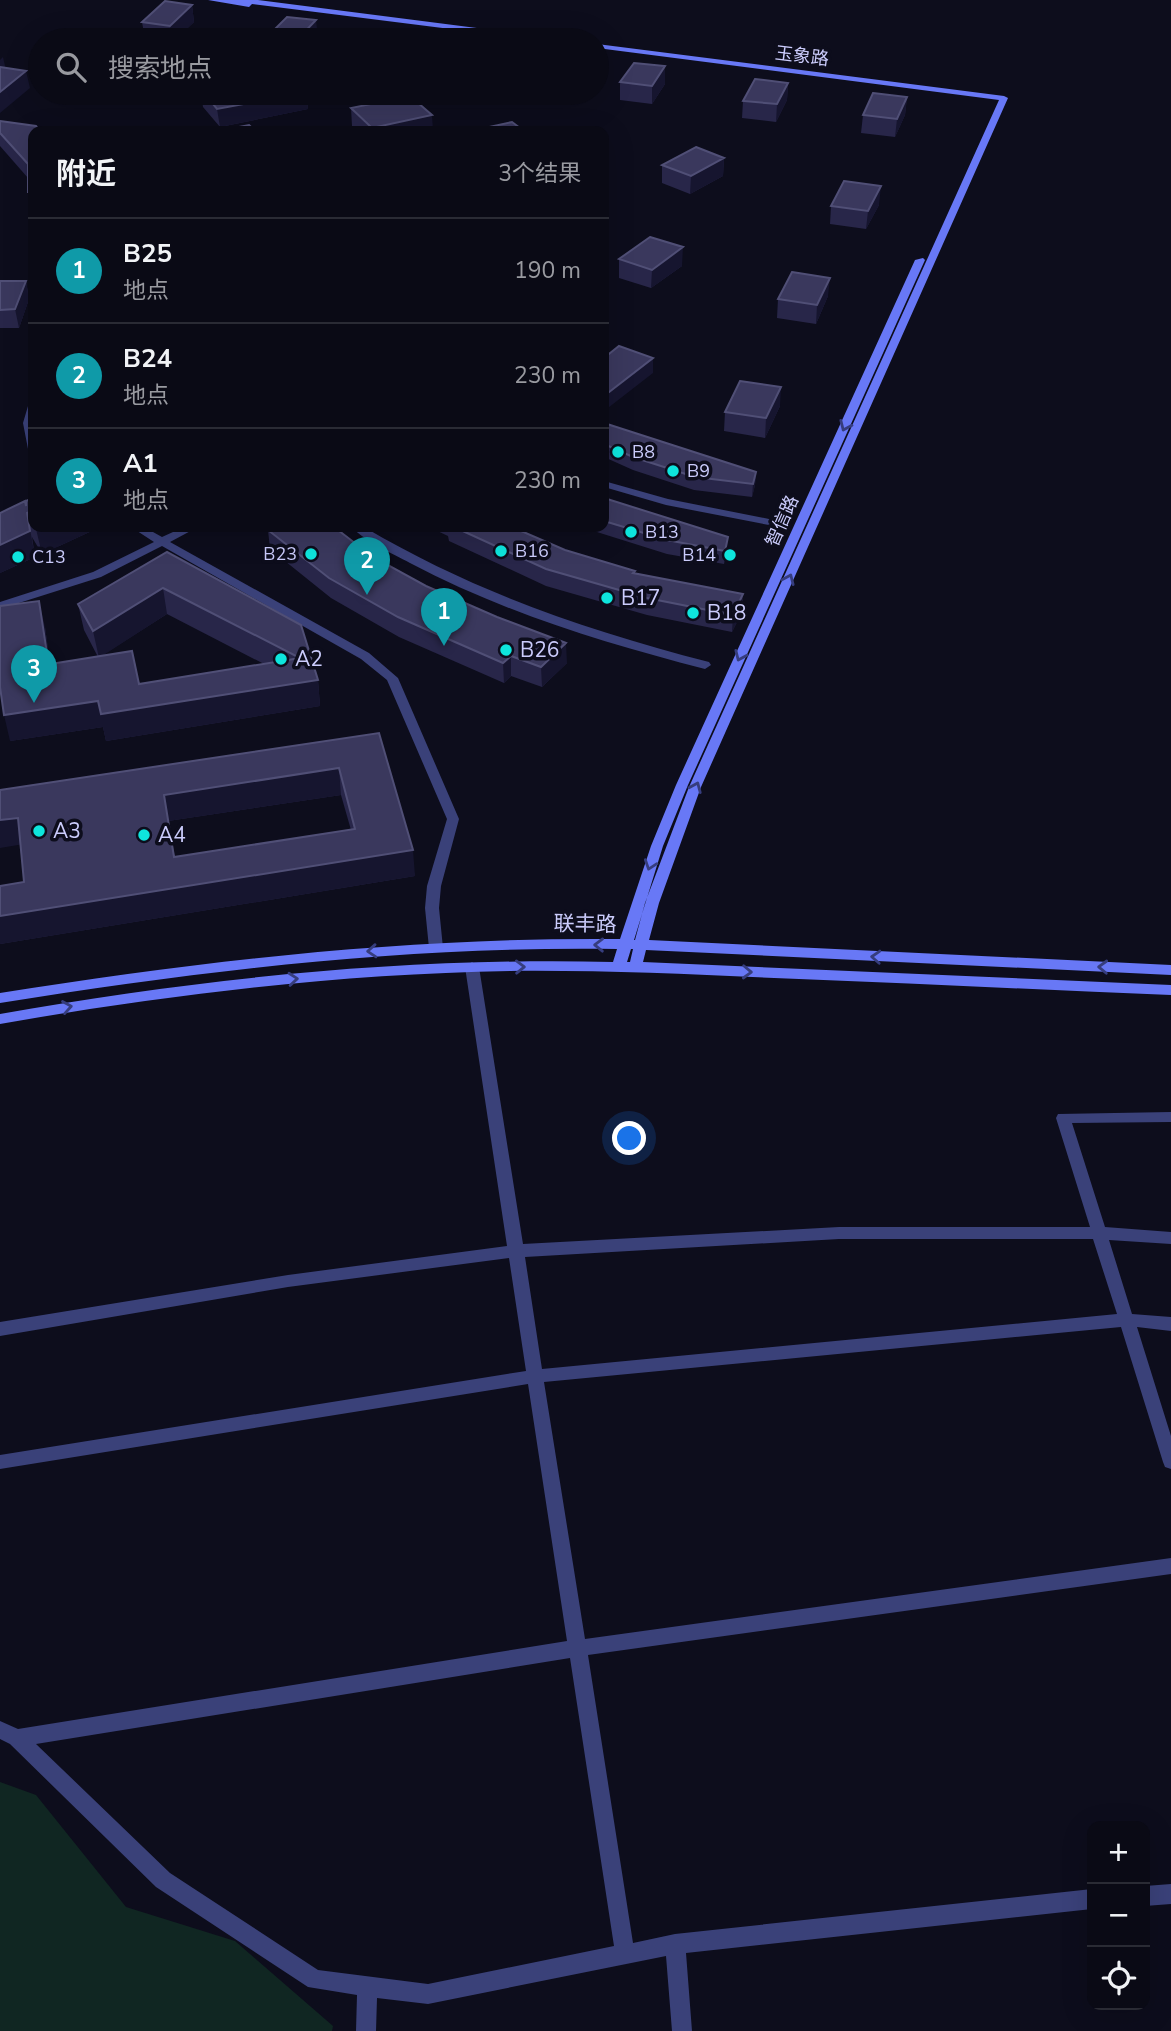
<!DOCTYPE html>
<html lang="zh">
<head>
<meta charset="utf-8">
<style>
	body { margin:0; font-family:"Nunito Sans","Noto Sans SC",sans-serif; background:#13131e; color:#f1f3f6 }
	.controls { position:absolute; right:21px; bottom:21px; display:grid; overflow:hidden; border-radius:14px; box-shadow:0 7px 28px #0002 }
	.controls button { width:63px; height:63px; display:grid; place-items:center; padding:0; border:0; border-bottom:2px solid #2a2b34; background:#0a0a15; color:#f1f3f6; font:35px sans-serif }
	.you { position:absolute; left:630px; top:1139px; width:24px; height:24px; margin:-18px; border:5px solid #fff; border-radius:50%; background:#1a73e8; box-shadow:0 0 0 10px #1a73e833 }
	.badge { display:grid; place-items:center; width:46px; height:46px; border-radius:50%; background:#0b8043; color:#fff; font-size:23px; font-weight:700 }
	.pin { position:absolute; translate:-50% -58px; filter:drop-shadow(0 2px 4px #0008) }
	.pin::after { content:''; position:absolute; top:37px; width:24px; height:21px; background:inherit; clip-path:polygon(0 0,100% 0,50% 100%) }
	.list { margin:0; padding:0; list-style:none }
	h2 { display:flex; justify-content:space-between; align-items:center; height:91px; margin:0; padding:0 28px; font-size:30px }
	h2 small { font-size:23px; font-weight:400; color:#999aa0 }
	.list li { display:grid; grid-template-columns:46px 1fr auto; gap:21px; align-items:center; box-sizing:border-box; height:105px; padding:0 28px; border-top:2px solid #2a2b34 }
	.list b { display:block; font-size:26px; white-space:nowrap }
	.list p { margin:0; font-size:23px; white-space:nowrap; color:#999aa0 }
	.list em { font-size:23px; font-style:normal; color:#999aa0 }
	.icon { flex:none; width:38px; height:38px; fill:none; stroke:currentColor; stroke-width:2; stroke-linecap:round; stroke-linejoin:round }
	.map { position:relative; flex:none; width:1171px; height:2031px; overflow:hidden }
	.search { position:absolute; background:#0a0a15; box-shadow:0 7px 28px #0002; left:28px; top:28px; width:581px; height:77px; display:flex; align-items:center; gap:18px; box-sizing:border-box; padding:0 24px; border-radius:38px; color:#999aa0; font-size:26px }
	.panel { position:absolute; background:#0a0a15; box-shadow:0 7px 28px #0002; left:28px; top:126px; width:581px; height:406px; border-radius:14px }
	.map>svg:first-child { display:block }
</style>
</head>
<body>
<div class="map">
<svg width="1171" height="2031" viewBox="0 0 1171 2031">
	<rect width="100%" height="100%" fill="#0d0d1c"/>
	<!-- green -->
	<path fill="#102622" d="M0,1782L36,1795L126,1907L235,1941L333,2026L332,2031H0Z"/>
	<g fill="none" stroke-linecap="round" stroke-linejoin="round">
		<!-- lane -->
		<path fill="#3a4179" fill-rule="evenodd" d="M604,481L668,499L769,519L774,522L769,525L666,505L604,487Z
			M352,527H364C474,592 586,630 709,662L711,665L705,669C603,643 503,612 410,563C392,553 365,542 352,527Z"/>
		<!-- street -->
		<path fill="#3a4179" fill-rule="evenodd" d="M33,403V452L28,449L23,423L28,406Z
			M131,527H144L162,537L184,527H198L170,542L369,653L398,678L459,819L441,886L439,908L443,948L441,951H431L429,948L425,908L427,886L447,819L387,680L361,659L162,546L101,577L0,609V602L93,572L154,542Z
			M472,962L479,967L523,1244L839,1227H1090L1056,1118L1058,1114L1171,1112V1122L1072,1123L1105,1227L1171,1232V1244L1109,1240L1132,1314L1171,1317V1331L1137,1327L1171,1436V1469L1165,1467L1163,1462L1121,1327L544,1382L585,1639L1171,1558V1574L588,1655L633,1943L675,1934L1092,1889V1909L686,1953L692,2031H672L666,1956L428,2004L377,1998L376,2031H356L357,1995L308,1987L156,1887L10,1744L0,1739V1721L18,1729L567,1641L528,1384L0,1469V1455L526,1371L509,1258L288,1287L0,1336V1322L288,1275L507,1246L465,967ZM839,1239H1093L1117,1314L542,1369L525,1257ZM570,1658L614,1946L428,1984L318,1970L170,1873L36,1744Z
			M1171,1884V1904L1145,1906V1886Z"/>
		<!-- secondary -->
		<path fill="#6878f6" fill-rule="evenodd" d="M208,0H258L554,38L558,40H537L252,4L249,7Z
			M597,44L1004,96L1008,98L701,787L659,903L649,940L1171,965V975L646,950L643,962L1171,985V995C1047,990 923,984 799,979C703,975 607,970 510,971C339,974 169,994 0,1024V1014C202,978 407,957 613,962L617,949C410,946 204,970 0,1003V993C205,960 412,937 620,939L651,846L676,785L915,260L923,258L925,260L688,785L663,846L634,940H635L645,903L689,787L999,100L597,48ZM631,949H633L630,962H627Z"/>
	</g>
	<!-- wall -->
	<path fill="#282649" fill-rule="evenodd" d="M192,5L194,22L175,40L145,39L142,22Z
		M268,36L318,37L315,40H268Z
		M620,82L665,84L652,104L620,100Z
		M788,83L787,100L776,122L742,118L743,101Z
		M201,93H307L308,109L220,127L203,107Z
		M907,97L905,115L895,137L861,133L863,115Z
		M351,108L433,131H358L352,126Z
		M0,121L33,131V210H31L28,192V178L0,146Z
		M724,158L723,176L690,194L662,183V165Z
		M879,205L866,229L830,224L831,206Z
		M619,259L682,266L651,288L619,278Z
		M0,281H26L29,299L19,328H0Z
		M828,296L816,324L777,318L778,299Z
		M780,406L765,438L724,431L725,412Z
		M604,423L756,472L755,485L752,497L694,490L633,470L604,457Z
		M33,498V527H95L96,529L42,554L32,537L35,557L0,573Z
		M604,498L727,550L724,564L667,554L581,527H604Z
		M429,527H512L565,550L635,571V574L743,594L742,612L732,632L647,615L546,586L449,541L448,536Z
		M268,530L373,557L567,663L542,687L511,676L504,683L399,637L331,598L270,549Z
		M167,552L301,625L318,680L320,706L106,741L103,727L10,741L45,627L50,664L98,657L84,630L78,604ZM167,614L264,664L139,684L101,656Z
		M379,733L415,876L0,944V886L24,882L20,845ZM341,795L351,830L175,857L168,821Z"/>
	<!-- shaded-wall -->
	<path fill="#16152f" d="M192,5L194,22L175,40H172L170,26Z
		M316,20L318,37L315,40H297Z
		M3,57L7,75L0,80V60Z
		M665,66V84L652,104V86Z
		M26,71L30,88L0,113V92Z
		M788,83L787,100L776,122L777,104Z
		M303,93H307L308,109L220,127L217,109Z
		M907,97L905,115L895,137L897,119Z
		M432,115L433,131H372V128Z
		M724,158L723,176L690,194L691,176Z
		M881,186L879,205L866,229L868,211Z
		M683,247L682,266L651,288L652,270Z
		M830,278L828,296L816,324L817,305Z
		M26,281L29,299L19,328L15,309Z
		M653,358V373L604,411V396Z
		M781,387L780,406L765,438L766,418Z
		M756,472L755,485L752,497L753,484Z
		M27,512L35,557L0,573V545Z
		M40,527H95L96,529L42,554L36,529Z
		M728,537L727,550L724,564L725,551Z
		M163,588L167,614L99,658L93,631Z
		M743,594L742,612L732,632L733,615Z
		M39,601L45,627L53,686L38,666Z
		M566,643L567,663L542,687L541,667Z
		M511,656V676L504,683L503,663Z
		M318,680L320,706L106,741L103,727L10,741L4,715L98,701Z
		M339,768L341,795L168,821L164,795Z
		M18,818L24,844L0,848V820Z
		M413,850L415,876L0,944V916Z"/>
	<!-- building -->
	<path fill="#3a385d" stroke="#504f76" stroke-width="2" fill-rule="evenodd" d="M165,1L192,5L170,26L142,22Z
		M287,17L316,20L297,40L268,36Z
		M402,32L432,35L427,40H394Z
		M634,63L665,66L652,86L620,82Z
		M0,67L26,71L0,92Z
		M755,79L788,83L777,104L743,101Z
		M204,93H303L217,109Z
		M873,93L907,97L897,119L863,115Z
		M410,96L432,115L372,128L351,108Z
		M0,121L36,126L40,131H33V192H28V164L0,133Z
		M512,122L524,131H483L480,129Z
		M249,125L255,131H218Z
		M696,147L724,158L691,176L662,165Z
		M844,181L881,186L868,211L831,206Z
		M650,237L683,247L652,270L619,259Z
		M792,272L830,278L817,305L778,299Z
		M0,281H26L15,309L0,310Z
		M619,346L653,358L604,396V358Z
		M740,381L781,387L766,418L725,412Z
		M604,423L756,472L753,484L695,477L633,457L604,444Z
		M33,498V523L27,512L30,531L0,545V513L25,501L26,506V501Z
		M604,498L728,537L725,551L667,540L604,521Z
		M274,527H334L373,557L426,586L497,617L566,643L541,667L511,656L503,663L398,617L329,578L268,530Z
		M454,527H512L565,550L635,571L633,573L743,594L733,615L647,598L546,569Z
		M167,552L301,625L318,680L101,714L98,701L4,715L0,687V606L39,601L48,660L38,666L132,651L139,684L300,658L163,588L93,631L78,604Z
		M379,733L413,850L0,916V886L24,882L18,818L0,820V790ZM339,768L355,829L174,857L164,795Z"/>
	<!-- one-way arrows -->
	<defs><path id="oneway-chevron" d="M-2-3.5L2.5 0L-2 3.5" fill="none" stroke-width="1.6" stroke-linecap="round" stroke-linejoin="round" transform="scale(1.75)"/></defs>
	<g stroke="#363d7e">
		<use href="#oneway-chevron" transform="translate(845 426) rotate(114)"/>
		<use href="#oneway-chevron" transform="translate(789 579) rotate(-66)"/>
		<use href="#oneway-chevron" transform="translate(740 656) rotate(114)"/>
		<use href="#oneway-chevron" transform="translate(696 787) rotate(-67)"/>
		<use href="#oneway-chevron" transform="translate(650 865) rotate(109)"/>
		<use href="#oneway-chevron" transform="translate(599 945) rotate(-179)"/>
		<use href="#oneway-chevron" transform="translate(372 951) rotate(176)"/>
		<use href="#oneway-chevron" transform="translate(876 957) rotate(-177)"/>
		<use href="#oneway-chevron" transform="translate(520 967) rotate(-1)"/>
		<use href="#oneway-chevron" transform="translate(1103 967) rotate(-178)"/>
		<use href="#oneway-chevron" transform="translate(747 972) rotate(2)"/>
		<use href="#oneway-chevron" transform="translate(293 979) rotate(-5)"/>
		<use href="#oneway-chevron" transform="translate(67 1007) rotate(-10)"/>
	</g>
	<!-- markers -->
	<g fill="#0ee5dd" stroke="#0d0d1c" stroke-width="2.5">
		<circle cx="618" cy="452" r="7"/>
		<circle cx="673" cy="471" r="7"/>
		<circle cx="631" cy="532" r="7"/>
		<circle cx="501" cy="551" r="7"/>
		<circle cx="311" cy="554" r="7"/>
		<circle cx="730" cy="555" r="7"/>
		<circle cx="18" cy="557" r="7"/>
		<circle cx="607" cy="598" r="7"/>
		<circle cx="693" cy="613" r="7"/>
		<circle cx="506" cy="650" r="7"/>
		<circle cx="281" cy="659" r="7"/>
		<circle cx="39" cy="831" r="7"/>
		<circle cx="144" cy="835" r="7"/>
	</g>
	<g text-anchor="middle" dominant-baseline="central" stroke-width="7" stroke-linejoin="round" paint-order="stroke">
		<!-- far-street labels -->
		<g font-size="18" fill="#cbccfc" stroke="#0d0d1c">
			<text transform="translate(802 56) rotate(7)">玉象路</text>
			<text transform="translate(782 521) rotate(-66)">智信路</text>
		</g>
		<!-- far-poi labels -->
		<g font-size="18" fill="#cbccfc" stroke="#0d0d1c" text-anchor="start">
			<text x="632" y="452">B8</text>
			<text x="687" y="471">B9</text>
			<text x="645" y="532">B13</text>
			<text x="515" y="551">B16</text>
			<text x="297" y="554" text-anchor="end">B23</text>
			<text x="716" y="555" text-anchor="end">B14</text>
			<text x="32" y="557">C13</text>
		</g>
		<!-- poi labels -->
		<g font-size="21" fill="#cbccfc" stroke="#0d0d1c" text-anchor="start">
			<text x="621" y="598">B17</text>
			<text x="707" y="613">B18</text>
			<text x="520" y="650">B26</text>
			<text x="295" y="659">A2</text>
			<text x="53" y="831">A3</text>
			<text x="158" y="835">A4</text>
		</g>
		<!-- street labels -->
		<g font-size="21" fill="#cbccfc" stroke="#0d0d1c">
			<text transform="translate(585 924) rotate(1)">联丰路</text>
		</g>
	</g>
</svg>
<div class="controls">
<button>+</button>
<button>−</button>
<button><svg class="icon" aria-label="locate" viewBox="0 0 24 24"><circle cx="12" cy="12" r="6"/><path d="M12 2v4M12 18v4M2 12h4M18 12h4"/></svg></button>
</div>
<div class="you"></div>
<div class="pin badge" style="left:444px;top:646px;background:#0f9aa8">1</div>
<div class="pin badge" style="left:367px;top:595px;background:#0f9aa8">2</div>
<div class="pin badge" style="left:34px;top:703px;background:#0f9aa8">3</div>
<div class="search"><svg class="icon" aria-label="search" viewBox="0 0 24 24"><circle cx="10" cy="10" r="6"/><path d="M15 15l6 6"/></svg>搜索地点</div>
<section class="panel">
<h2>附近<small>3个结果</small></h2>
<ul class="list">
<li><span class="badge" style="background:#0f9aa8">1</span><div><b>B25</b><p>地点</p></div><em>190 m</em></li>
<li><span class="badge" style="background:#0f9aa8">2</span><div><b>B24</b><p>地点</p></div><em>230 m</em></li>
<li><span class="badge" style="background:#0f9aa8">3</span><div><b>A1</b><p>地点</p></div><em>230 m</em></li>
</ul>
</section>
</div>
</body>
</html>
